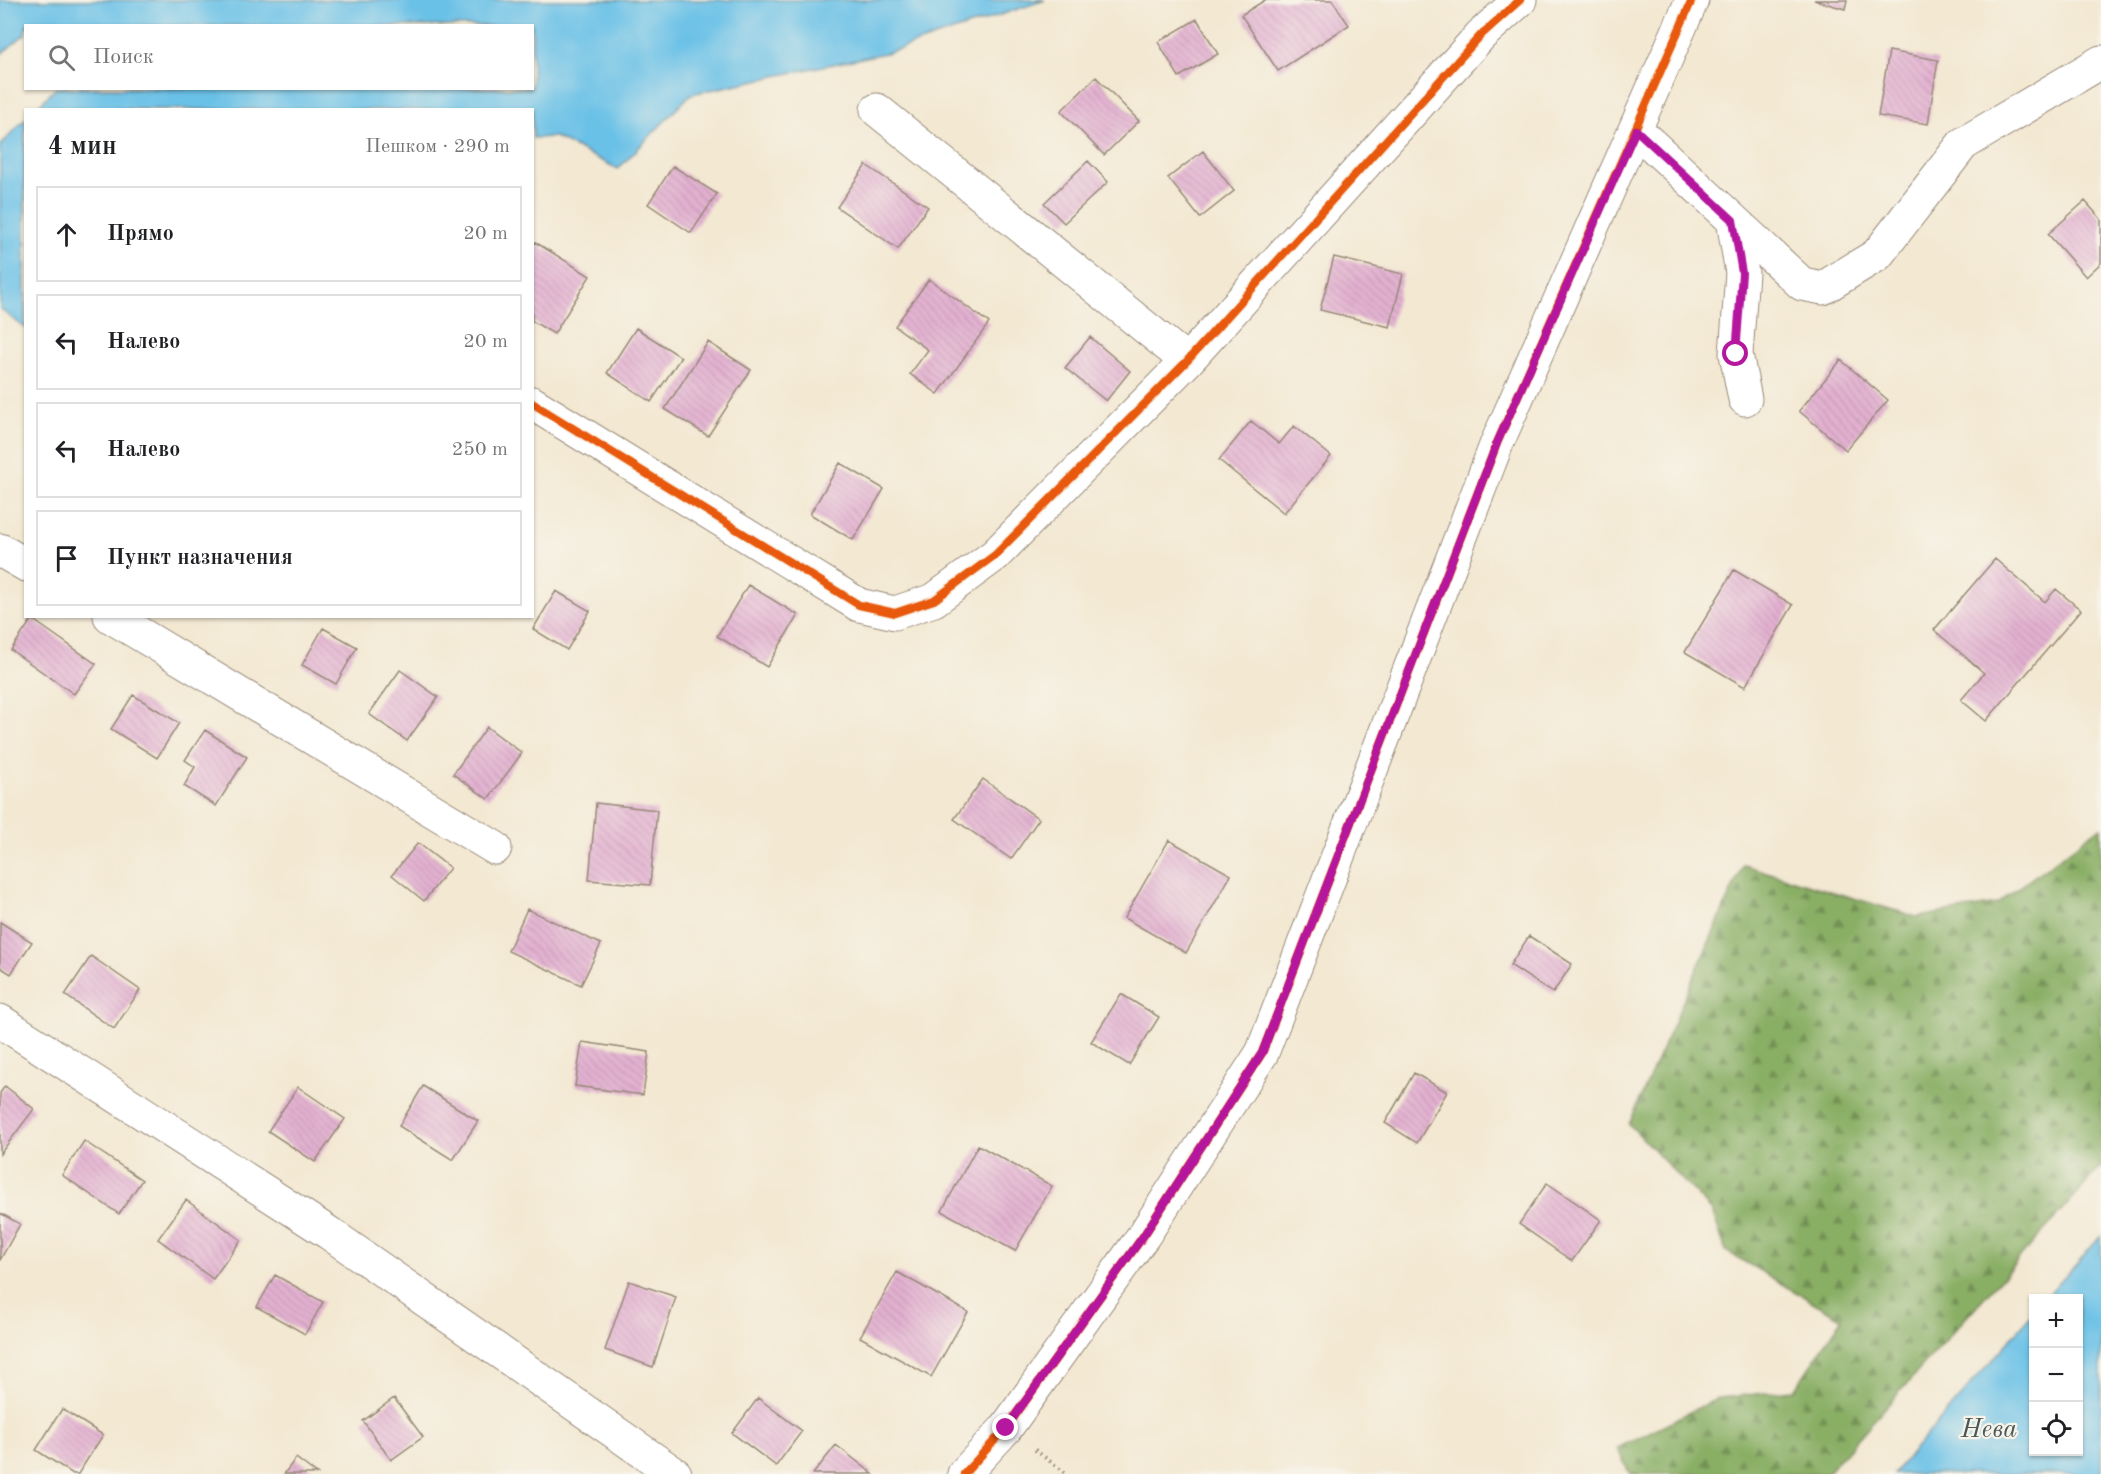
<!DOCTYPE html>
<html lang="ru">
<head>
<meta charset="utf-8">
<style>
	body { margin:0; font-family:"Old Standard TT",serif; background:#f2f2f2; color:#202124 }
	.controls { position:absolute; right:18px; bottom:18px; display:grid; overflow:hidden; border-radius:0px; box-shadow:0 2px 4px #0004 }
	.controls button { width:54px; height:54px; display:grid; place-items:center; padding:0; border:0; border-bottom:2px solid #e0e0e0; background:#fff; color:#202124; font:30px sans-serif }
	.stop { position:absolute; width:18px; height:18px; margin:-14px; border:4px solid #b5179e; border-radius:50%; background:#fff }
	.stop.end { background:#b5179e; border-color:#fff; box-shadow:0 2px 6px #0008 }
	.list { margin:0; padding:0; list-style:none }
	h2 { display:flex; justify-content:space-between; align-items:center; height:78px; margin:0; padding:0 24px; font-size:26px }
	h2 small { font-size:20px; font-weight:400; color:#757577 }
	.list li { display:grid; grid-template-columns:39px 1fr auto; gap:18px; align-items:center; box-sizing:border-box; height:96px; margin:0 12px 12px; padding:0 12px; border:2px solid #e0e0e0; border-radius:0px }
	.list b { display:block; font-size:22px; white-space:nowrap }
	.list em { font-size:20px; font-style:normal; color:#757577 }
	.icon { flex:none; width:33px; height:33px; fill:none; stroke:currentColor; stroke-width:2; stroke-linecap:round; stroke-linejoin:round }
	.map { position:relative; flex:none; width:2101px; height:1474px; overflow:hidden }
	.search { position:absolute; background:#fff; box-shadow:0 2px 4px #0004; left:24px; top:24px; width:510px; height:66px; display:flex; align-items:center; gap:15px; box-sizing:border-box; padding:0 21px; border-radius:0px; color:#757577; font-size:22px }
	.panel { position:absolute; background:#fff; box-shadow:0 2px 4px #0004; left:24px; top:108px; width:510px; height:510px; border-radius:0px }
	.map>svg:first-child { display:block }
</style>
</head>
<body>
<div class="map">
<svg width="2101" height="1474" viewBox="0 0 2101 1474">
	<defs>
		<pattern id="forest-firs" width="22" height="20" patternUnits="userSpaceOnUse" patternTransform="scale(1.5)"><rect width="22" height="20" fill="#89af65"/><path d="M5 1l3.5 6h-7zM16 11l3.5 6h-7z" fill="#718f53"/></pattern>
		<pattern id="building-back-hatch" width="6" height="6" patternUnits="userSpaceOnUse" patternTransform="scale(1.5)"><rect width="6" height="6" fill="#e3b1d1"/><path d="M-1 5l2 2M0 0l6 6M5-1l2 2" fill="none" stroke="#c498b3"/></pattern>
	</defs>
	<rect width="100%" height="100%" fill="#f7f3e8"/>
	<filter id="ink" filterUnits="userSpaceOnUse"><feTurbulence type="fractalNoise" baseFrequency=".0167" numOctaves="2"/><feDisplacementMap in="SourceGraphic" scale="12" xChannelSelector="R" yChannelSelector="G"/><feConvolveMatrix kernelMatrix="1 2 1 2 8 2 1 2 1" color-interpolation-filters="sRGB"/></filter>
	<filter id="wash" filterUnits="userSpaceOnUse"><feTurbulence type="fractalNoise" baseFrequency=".008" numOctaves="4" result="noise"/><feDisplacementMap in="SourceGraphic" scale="24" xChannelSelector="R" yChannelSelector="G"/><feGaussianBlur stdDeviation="1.35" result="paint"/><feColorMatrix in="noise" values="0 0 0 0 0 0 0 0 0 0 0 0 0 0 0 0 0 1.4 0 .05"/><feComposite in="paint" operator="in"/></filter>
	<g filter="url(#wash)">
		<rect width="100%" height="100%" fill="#f3e8d2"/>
		<!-- forest -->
		<path fill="url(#forest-firs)" stroke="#626c42" stroke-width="1.5" d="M2101,827V1167L1826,1474H1630L1617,1448L1718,1398L1794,1390L1842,1319L1726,1251L1712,1211L1629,1124L1743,865L1917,917L1997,904Z"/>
		<!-- water -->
		<path fill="#6ac1e7" stroke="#527682" stroke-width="1.5" d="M0,0H1045L890,52L691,94L618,169L555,137L533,138L532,110L35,109L56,88H532V26H67L66,22C52,22 39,26 26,26L25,34L0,55Z
			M25,119V328L0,309V146Z
			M2101,1236V1474H1893L2033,1313L2034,1452H2078V1298H2046Z"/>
		<g id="blocks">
			<!-- building -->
			<path fill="url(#building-back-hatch)" d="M1265,0H1332L1349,25L1278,71L1241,15Z
				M1814,0H1847L1845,9Z
				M1197,19L1218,54L1179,77L1158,42Z
				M1889,51L1938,60L1928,124L1878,116Z
				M1096,77L1139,121L1104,155L1061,111Z
				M1203,151L1234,191L1200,218L1168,178Z
				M1088,161L1108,182L1064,223L1044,203Z
				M866,165L928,207L898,249L837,207Z
				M673,166L717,194L691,233L648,204Z
				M2085,201L2101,219V263L2086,277L2048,234Z
				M535,242L590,276L554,334L532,321V245Z
				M1334,257L1403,274L1390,327L1320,310Z
				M929,279L989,323L938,394L910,374L928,350L895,326Z
				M636,328L681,357L651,402L607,373Z
				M1090,337L1130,371L1106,401L1065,368Z
				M708,342L751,370L708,436L665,409Z
				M1841,360L1888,400L1846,450L1799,411Z
				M1251,421L1279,444L1294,426L1331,456L1284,513L1219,460Z
				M840,463L884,489L853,540L810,514Z
				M1995,559L2045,602L2056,589L2081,610L1986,721L1961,700L1984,673L1934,630Z
				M1734,570L1793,605L1745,687L1685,652Z
				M748,585L798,615L767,667L717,636Z
				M556,591L590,611L567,650L533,629Z
				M32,619L96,664L74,694L11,650Z
				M323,628L357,647L336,684L302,665Z
				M400,670L438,697L407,741L369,714Z
				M133,695L179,723L157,758L111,729Z
				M487,727L522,753L488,799L453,774Z
				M205,730L247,757L216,806L184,786L195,767L185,760Z
				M983,779L1039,819L1011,859L954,819Z
				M596,803L657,810L650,885L589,880Z
				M1169,840L1231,875L1186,953L1124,918Z
				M418,843L450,868L424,901L392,875Z
				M527,909L601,944L581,985L508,951Z
				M0,922L32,942L11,974L0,967Z
				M1529,936L1572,964L1553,993L1510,965Z
				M91,956L140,990L114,1029L65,995Z
				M1121,994L1159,1017L1129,1065L1091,1042Z
				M582,1042L649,1052L643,1095L575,1086Z
				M1414,1073L1447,1092L1417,1143L1385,1123Z
				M5,1086L34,1109L0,1154V1093Z
				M423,1086L478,1121L453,1160L399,1126Z
				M298,1087L345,1119L315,1162L268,1131Z
				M84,1141L142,1180L119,1214L62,1175Z
				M978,1145L1052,1186L1015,1251L942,1211Z
				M1547,1183L1601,1220L1572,1261L1519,1224Z
				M186,1200L241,1240L213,1279L158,1239Z
				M0,1213L20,1224L0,1260Z
				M897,1272L968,1312L931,1377L860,1337Z
				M275,1275L323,1302L305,1334L257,1307Z
				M629,1281L676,1297L653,1367L605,1350Z
				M394,1398L423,1437L391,1460L363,1421Z
				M758,1398L802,1431L776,1466L732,1433Z
				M62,1409L103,1435L78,1474H73L36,1450Z
				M836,1445L873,1474H813Z
				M296,1458L317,1474H284Z"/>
		</g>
	</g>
	<g filter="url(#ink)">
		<use href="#blocks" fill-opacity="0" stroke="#978978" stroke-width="1.5"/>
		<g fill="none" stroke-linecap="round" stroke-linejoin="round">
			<!-- minor casing -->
			<g stroke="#978978" stroke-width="35">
				<path id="minor" d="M877,110L1187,361
					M1636,130L1802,284L1823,288L1877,255L1963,144L2101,62
					M1733,220L1742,273L1736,354L1745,399
					M532,403L859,605L895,613L934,600L995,555L1187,361L1481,35L1520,0
					M0,550L26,565
					M110,616L495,848
					M0,1021L329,1233L675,1474
					M964,1474L1006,1428L1144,1235L1262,1053L1497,443L1692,0"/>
			</g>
			<!-- path -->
			<path stroke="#978978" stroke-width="4" stroke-dasharray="1.5 4.5" stroke-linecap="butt" d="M1035,1450L1067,1474"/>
			<!-- minor -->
			<use href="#minor" stroke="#fff" stroke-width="33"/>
			<!-- cycleway casing -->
			<g stroke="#f7f3e8" stroke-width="11">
				<path id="cycleway" d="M532,403L859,605L895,613L934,600L995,555L1187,361L1481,35L1520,0
					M964,1474L1006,1428L1144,1235L1262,1053L1497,443L1692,0"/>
			</g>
			<!-- cycleway -->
			<use href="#cycleway" stroke="#e8590c" stroke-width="8"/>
		</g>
	</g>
	<g fill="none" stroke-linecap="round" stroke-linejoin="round" filter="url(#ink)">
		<!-- route -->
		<path stroke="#b5179e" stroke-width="8" d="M1006,1428L1144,1235L1262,1053L1497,443L1636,130L1733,220L1742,273L1736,354"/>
	</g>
	<g text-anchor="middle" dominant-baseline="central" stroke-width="4.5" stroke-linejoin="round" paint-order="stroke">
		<!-- water labels -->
		<g font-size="26" font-style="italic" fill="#49575a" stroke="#f7f3e8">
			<text x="1989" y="1430">Нева</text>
		</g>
	</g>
</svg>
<div class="controls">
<button>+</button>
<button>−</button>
<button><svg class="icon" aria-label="locate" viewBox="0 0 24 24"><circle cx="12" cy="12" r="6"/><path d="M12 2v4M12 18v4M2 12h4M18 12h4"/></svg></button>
</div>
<div class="stop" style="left:1736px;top:354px"></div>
<div class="stop end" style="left:1006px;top:1428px"></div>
<div class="search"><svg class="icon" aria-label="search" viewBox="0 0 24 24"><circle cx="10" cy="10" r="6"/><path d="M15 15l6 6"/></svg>Поиск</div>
<section class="panel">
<h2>4 мин<small>Пешком · 290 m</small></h2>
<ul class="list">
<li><svg class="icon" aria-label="ahead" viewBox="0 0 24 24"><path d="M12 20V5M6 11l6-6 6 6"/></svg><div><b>Прямо</b></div><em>20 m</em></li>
<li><svg class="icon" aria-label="left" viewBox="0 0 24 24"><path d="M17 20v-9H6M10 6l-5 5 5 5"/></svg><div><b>Налево</b></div><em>20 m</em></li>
<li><svg class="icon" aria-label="left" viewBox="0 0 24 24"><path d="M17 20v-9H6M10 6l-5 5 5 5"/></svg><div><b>Налево</b></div><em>250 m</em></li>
<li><svg class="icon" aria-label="arrive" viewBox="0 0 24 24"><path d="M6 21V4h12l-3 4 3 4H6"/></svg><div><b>Пункт назначения</b></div></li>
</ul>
</section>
</div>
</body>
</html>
